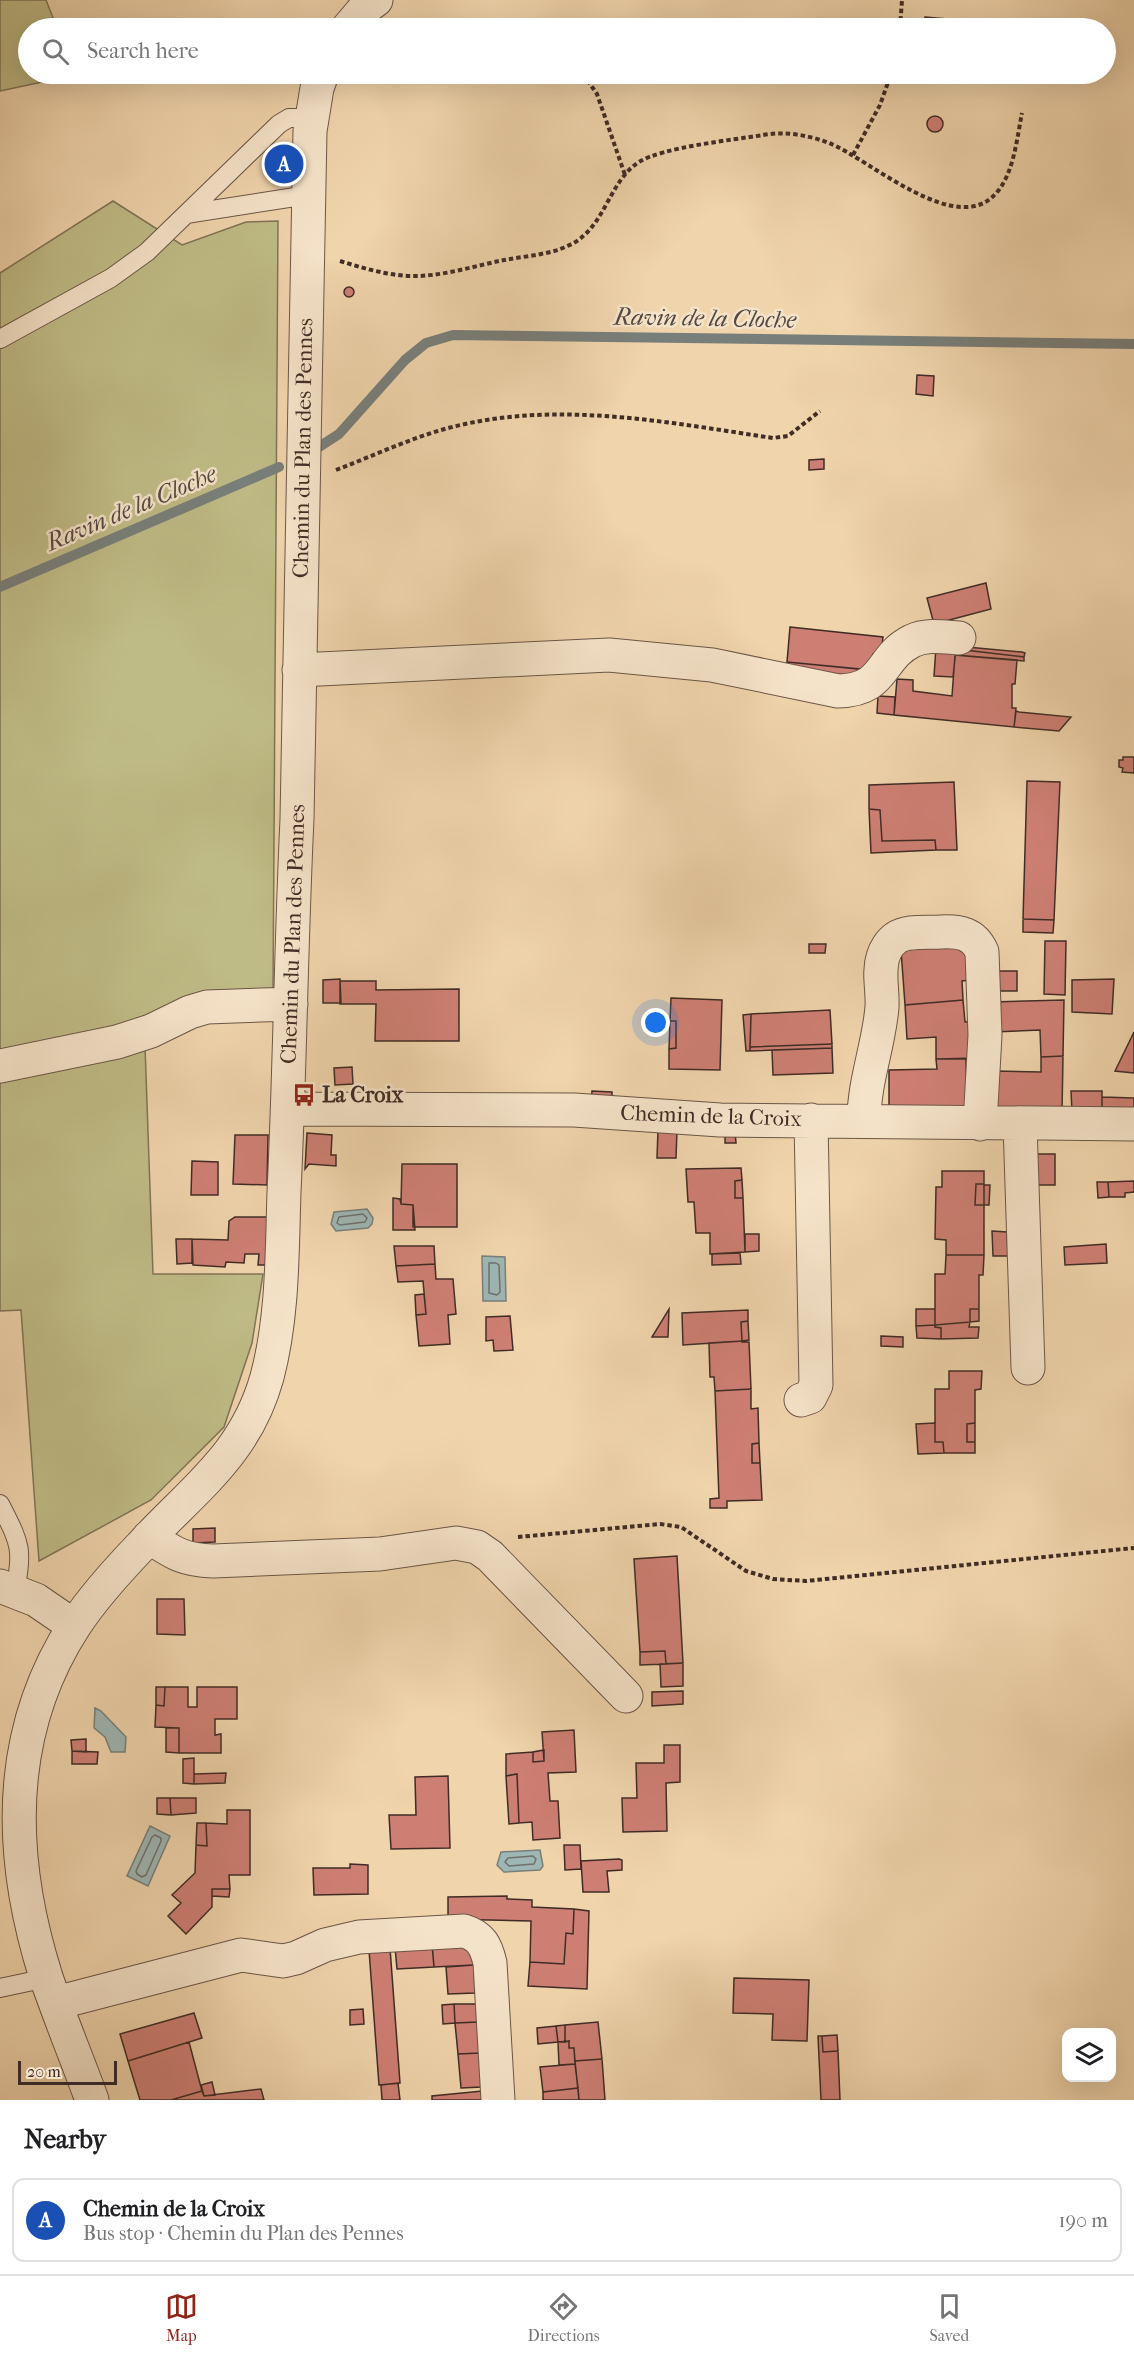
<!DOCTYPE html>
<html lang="en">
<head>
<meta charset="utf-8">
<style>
	body { margin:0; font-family:"IM FELL French Canon",serif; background:#f2f2f2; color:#202124 }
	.controls { position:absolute; right:18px; bottom:18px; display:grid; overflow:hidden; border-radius:12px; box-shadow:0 6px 24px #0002 }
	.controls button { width:54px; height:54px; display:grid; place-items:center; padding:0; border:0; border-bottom:2px solid #e0e0e0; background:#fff; color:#202124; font:30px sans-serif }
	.scale { position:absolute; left:18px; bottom:15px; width:99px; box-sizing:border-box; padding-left:6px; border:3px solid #402c25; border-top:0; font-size:16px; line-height:21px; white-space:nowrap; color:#402c25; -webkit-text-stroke:4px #f5e3c9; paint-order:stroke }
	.you { position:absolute; left:656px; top:1023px; width:21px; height:21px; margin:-15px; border:4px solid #fff; border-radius:50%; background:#1a73e8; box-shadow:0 0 0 9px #1a73e833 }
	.badge { display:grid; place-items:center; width:39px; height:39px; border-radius:50%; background:#8f2418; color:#fff; font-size:20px; font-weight:700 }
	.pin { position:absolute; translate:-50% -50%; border:3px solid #fff; box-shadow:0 2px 6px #0006 }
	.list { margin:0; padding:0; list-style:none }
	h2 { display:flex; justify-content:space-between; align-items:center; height:78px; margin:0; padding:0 24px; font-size:26px }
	h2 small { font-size:20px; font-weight:400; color:#757577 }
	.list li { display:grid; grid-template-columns:39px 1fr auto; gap:18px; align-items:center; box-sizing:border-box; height:84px; margin:0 12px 12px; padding:0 12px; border:2px solid #e0e0e0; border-radius:12px }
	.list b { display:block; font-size:22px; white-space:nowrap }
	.list p { margin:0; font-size:20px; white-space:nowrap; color:#757577 }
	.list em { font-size:20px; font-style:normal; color:#757577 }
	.icon { flex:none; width:33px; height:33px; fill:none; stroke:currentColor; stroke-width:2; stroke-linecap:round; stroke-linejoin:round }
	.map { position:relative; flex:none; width:1134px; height:2100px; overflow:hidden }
	.search { position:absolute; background:#fff; box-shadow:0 6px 24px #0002; left:18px; right:18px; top:18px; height:66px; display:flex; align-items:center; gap:15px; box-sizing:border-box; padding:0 21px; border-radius:33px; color:#757577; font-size:22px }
	.sheet { height:174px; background:#fff }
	nav { display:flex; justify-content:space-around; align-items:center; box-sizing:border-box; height:84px; border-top:2px solid #e0e0e0; background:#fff; font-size:16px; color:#757577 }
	nav a { display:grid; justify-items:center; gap:3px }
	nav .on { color:#8f2418 }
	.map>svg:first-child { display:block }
</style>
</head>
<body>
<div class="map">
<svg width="1134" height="2100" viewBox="0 0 1134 2100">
	<rect width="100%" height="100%" fill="#f0d4ac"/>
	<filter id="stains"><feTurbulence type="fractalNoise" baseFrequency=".00333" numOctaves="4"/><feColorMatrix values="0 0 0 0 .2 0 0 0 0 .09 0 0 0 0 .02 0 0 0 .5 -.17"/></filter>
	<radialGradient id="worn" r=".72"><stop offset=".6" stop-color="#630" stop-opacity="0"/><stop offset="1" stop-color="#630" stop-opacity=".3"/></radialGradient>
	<!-- green -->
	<path fill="#bfbb86" stroke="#807456" stroke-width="1.5" d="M0,0H46L57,28H28V74L75,75L0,91Z
		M113,201L182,245L246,222L278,221L273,993L144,1017L153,1274H263L252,1343L224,1427L151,1500L39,1561L21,1310L0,1311V273Z"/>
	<!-- water -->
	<path fill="#9eb6b4" stroke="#787f7b" stroke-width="1.5" d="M367,1209L373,1218L372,1224L368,1228L336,1231L331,1224L334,1212Z
		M482,1256L505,1257L506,1301H483Z
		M95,1708L101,1711L126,1737L125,1752H111L105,1737L94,1728Z
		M150,1826L170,1836L148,1886L127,1876Z
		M540,1850L543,1866L540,1870L504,1872L497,1865L501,1852Z"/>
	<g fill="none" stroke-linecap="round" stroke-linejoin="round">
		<!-- shore -->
		<path stroke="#6f716c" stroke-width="1.5" d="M363,1214L367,1218L365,1222L340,1225L337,1223L339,1217Z
			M489,1263H496L499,1265L500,1292L497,1295L489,1293Z
			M155,1835L161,1838V1841L146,1875L142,1877L137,1874L136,1871L152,1837Z
			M533,1856L536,1859L534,1864L509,1866L505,1862L508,1858Z"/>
		<!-- stream -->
		<path stroke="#787f7b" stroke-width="10" d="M319,447L339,434L405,360L426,343L453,335L1134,344
			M0,587L279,467"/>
	</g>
	<!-- building -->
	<path fill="#ce7f74" stroke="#402c25" stroke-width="1.5" d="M925,17L958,20L957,28H923Z
		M927 124a8 8 0 1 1 16 0a8 8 0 1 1-16 0Z
		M344 292a5 5 0 1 1 10 0a5 5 0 1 1-10 0Z
		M917,375L934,376L933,396L916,394Z
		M824,459V469L809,470V460Z
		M986,583L991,609L934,624L927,598Z
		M790,627L883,637L881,655L873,654L871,670L787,662Z
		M956,646L1022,652L1025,653L1024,657L956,649Z
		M936,647L956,649L953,677L934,676Z
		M956,649L1024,657V661L955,655Z
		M955,655L1017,660L1015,684H1012V708H1016L1014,727L894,715L897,679L913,680V691L952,696Z
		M787,662L858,669V676L786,669Z
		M878,696L895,697L894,715L877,713Z
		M1016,711L1019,712L1071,717L1059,731L1014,727Z
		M1123,757H1134V773L1122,772L1123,768L1119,767V760H1123Z
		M1027,781L1060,782L1054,920L1023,919Z
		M954,782L957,850H936L935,840L882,841L880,810L869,809V785Z
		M869,809L880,810L882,841L935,840L936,850L871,853Z
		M1023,919L1054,920L1053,933L1023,932Z
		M1045,941H1066L1065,995L1044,994Z
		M809,944H826L825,953H809Z
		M969,945L972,980L962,981L963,1000L905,1005L901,950Z
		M997,971H1017V991H997Z
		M340,979L341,1003H323V980Z
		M1114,979L1112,1014L1072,1012V980Z
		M340,981H376V990L459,989V1041H375L376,1004H340Z
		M671,998L722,1000L720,1070L669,1069V1049L676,1048V1021H670Z
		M963,1000L965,1022L975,1021L976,1058L936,1059V1037L907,1039L905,1005Z
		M1064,1000L1063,1056L1041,1057L1040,1030L993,1032L991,1002Z
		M830,1010L832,1044L750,1047L751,1014Z
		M751,1014L750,1051H746L743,1015Z
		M670,1021H676V1048L669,1049Z
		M1134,1032V1073L1115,1071Z
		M832,1044V1048L750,1051V1047Z
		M832,1048L833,1073L773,1075L772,1050Z
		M1063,1056L1062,1112L988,1110L995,1071L1041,1072V1057Z
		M936,1059H966L967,1109H889V1070L937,1069Z
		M352,1067L353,1084L335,1085L334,1068Z
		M592,1091L612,1092V1103L591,1102Z
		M1071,1091H1102V1112H1072Z
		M1102,1097L1134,1098V1113L1102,1112Z
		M658,1130H677L676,1158H657Z
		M725,1131L735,1132L736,1143H725Z
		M307,1133L332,1135L331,1155H336V1166L309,1164L305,1169Z
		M235,1135H268L267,1185L233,1184Z
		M1032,1154H1055V1185H1033Z
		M192,1161L218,1162V1195H191Z
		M402,1164H457V1227H413V1205L401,1204Z
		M741,1168L742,1180L735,1181V1198H743L745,1252L710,1254V1233H696L694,1202H688L686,1169Z
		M942,1171H984V1184H976L975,1205H984V1255H946V1240L935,1239L936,1187H942Z
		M742,1180L743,1198H735V1181Z
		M1134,1181V1192L1125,1193V1197H1109L1108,1182Z
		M1097,1182H1108L1109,1197L1098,1198Z
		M976,1184H984V1205H975Z
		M984,1185H990L989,1205H984Z
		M393,1198L400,1199L401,1204L413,1205L415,1230H393Z
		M235,1217H267L266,1265H258L259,1254H245L244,1263L226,1262L225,1267L193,1265L192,1239L228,1240L229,1221Z
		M992,1231L1007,1232L1008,1256H993Z
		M745,1234H759V1251L745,1252Z
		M176,1239H192V1263L177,1264Z
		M1106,1244L1107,1263L1065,1265L1064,1247Z
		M394,1246H434L435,1264L396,1266Z
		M740,1253L741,1264L712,1265V1254Z
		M946,1255H984L983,1275H979V1309H970V1322L935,1325V1274H945Z
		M435,1264L436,1279H453L456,1314L448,1315L450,1344L419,1346L416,1315L426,1314L423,1281L398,1282L396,1266Z
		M424,1294L426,1314L416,1315L415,1295Z
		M669,1309L668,1337H652Z
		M916,1309H935V1325L916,1326Z
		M970,1309H979V1321L970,1322Z
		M748,1310V1321L741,1322L742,1341L683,1345L682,1313Z
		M510,1316L513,1350L494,1351L493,1340L486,1341V1317Z
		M748,1321L749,1340L742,1341L741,1322Z
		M970,1322L969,1327H979L978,1338L941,1339V1328L935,1327V1325Z
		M935,1325V1327L941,1328V1339L917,1338L916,1326Z
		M881,1336L903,1337V1347L881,1346Z
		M742,1341V1342H749L751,1389L715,1391L714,1377H710L709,1343Z
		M949,1371H982L981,1389L975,1390V1423L967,1424V1442H975V1453H944L943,1442H935V1389H949Z
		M751,1389V1409L758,1408L759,1443L752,1444V1463H760L762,1500L727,1501V1508H710V1499L719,1498L715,1391Z
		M935,1423V1442H943L944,1453L918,1454L916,1424Z
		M975,1423V1442H967V1424Z
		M759,1443L760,1463H752V1444Z
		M215,1528V1542L193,1543V1529Z
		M677,1556L683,1663L666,1664L665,1651L640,1652L634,1559Z
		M157,1599H184L185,1635L157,1634Z
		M665,1651L666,1664L640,1665V1652Z
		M683,1663V1686L661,1687L660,1664Z
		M156,1687H165L164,1706L156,1705Z
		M165,1687H188V1707H197V1687H237V1719H215V1735L221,1734V1753H179V1728L155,1727L156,1705L164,1706Z
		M683,1691V1704L652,1706V1692Z
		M166,1728H179V1753L166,1752Z
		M574,1730L576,1772L548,1773L550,1801H558L560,1838L533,1840L532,1822L519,1823L517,1774L506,1776V1754L533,1752V1762L544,1761L542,1732Z
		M86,1739V1752L72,1751L71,1740Z
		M664,1745H680V1782L666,1783L667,1831L623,1832L622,1798H637L636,1763H664Z
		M544,1750V1761L533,1762V1752Z
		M72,1751L98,1752L97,1764H72Z
		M194,1758V1784L183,1783V1759Z
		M226,1773L225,1783L194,1784V1774Z
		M517,1774L519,1823L509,1824L506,1776Z
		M448,1776L450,1848L391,1849L389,1815H416L415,1777Z
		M157,1798H170L171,1815L157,1814Z
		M170,1798H196V1813L171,1815Z
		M227,1810H250V1875H229L230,1889H212V1907L186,1934L168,1916L181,1903L172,1895L195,1873L196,1845L207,1846L206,1823L227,1824Z
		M197,1823H206L207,1846L196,1845Z
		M564,1845H580L581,1869L565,1870Z
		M619,1859L622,1860V1870L607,1871L609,1892H583L581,1861Z
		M350,1864L368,1865V1894L314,1895L313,1868H350Z
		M212,1889H230L229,1897L212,1896Z
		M507,1896V1899L532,1900V1907L574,1909L573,1934L566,1933L564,1964L530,1962L531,1921L448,1919V1897Z
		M574,1909L589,1911L587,1989L528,1986L530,1962L564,1964L566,1933L573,1934Z
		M473,1940L474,1965L434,1967L432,1944Z
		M432,1944L434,1967L397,1969L395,1947Z
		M390,1948L400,2083L379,2085L369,1950Z
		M474,1965L475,1993L448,1994L446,1967Z
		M734,1978L809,1980L807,2041L772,2040L773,2014L733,2013Z
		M454,2004H476L478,2022L455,2023Z
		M454,2004L455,2023L443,2024L442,2005Z
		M363,2009L364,2024L350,2025V2010Z
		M194,2013L202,2038L128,2061L120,2034Z
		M478,2022L480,2053L458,2054L455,2023Z
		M598,2022L602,2059L575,2061L574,2048H569V2041L565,2042V2025Z
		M565,2025V2042H558L556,2026Z
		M556,2026L558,2042L538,2044L537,2028Z
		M837,2035L838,2051L823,2052L822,2036Z
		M818,2036H822L823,2052L838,2051L840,2100H821Z
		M569,2041V2048H574L575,2064L559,2065L558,2042Z
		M189,2042L202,2091L171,2100H140L128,2061Z
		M480,2053L482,2087L461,2088L458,2054Z
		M602,2059L605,2100H579L575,2061Z
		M575,2064L578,2088L543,2092L540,2067Z
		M212,2082L215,2095L204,2096L201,2085Z
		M398,2083L400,2100H382L381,2085Z
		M578,2088L579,2100H543V2092Z
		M261,2089L264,2100H171L202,2091L204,2096Z
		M482,2091L483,2100H432V2096Z"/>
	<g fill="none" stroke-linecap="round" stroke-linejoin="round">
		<!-- service casing -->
		<g stroke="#6c5647" stroke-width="20">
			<path id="service" d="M186,214L308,195
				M0,339L111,278L147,252L279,124L289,118H312
				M0,1504C19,1542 24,1547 15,1591
				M0,1988L47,1978"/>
		</g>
		<!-- minor casing -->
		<g stroke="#6c5647" stroke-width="35">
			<path id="minor" d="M348,28L365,8L376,0
				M299,670L609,655L712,665L838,691C887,690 878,658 912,641C927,634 943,637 959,638
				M0,1066L117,1042L151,1031L190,1012L207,1007L291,1004
				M289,1109L574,1110L720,1120L1134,1124
				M864,1120C864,1081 879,1045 882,1007C883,990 878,973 883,957C885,950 890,942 896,938C907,930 927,933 941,932C959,931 974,933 982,952L985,1035L980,1124
				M1020,1124L1028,1368
				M801,1400L810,1397L816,1385L811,1120
				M149,1537C173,1553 183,1560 213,1561L380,1554L456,1543L477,1547L490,1556L626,1696
				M0,1586L36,1600L74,1626
				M56,2003L241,1955L283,1961L296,1958L325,1945L359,1937L464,1931C481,1936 486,1946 490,1963L498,2100
				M92,2100C77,2059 60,2018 46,1977C8,1857 4,1734 75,1625C94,1596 117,1571 141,1546C193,1489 245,1456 267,1377C283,1317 282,1253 284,1192C290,1068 291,943 297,819L310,131L317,88L322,74"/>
		</g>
		<!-- path -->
		<path stroke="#402c25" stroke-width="4" stroke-dasharray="4.5 3" stroke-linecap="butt" d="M900,28L902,0
			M583,74L597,94L625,175
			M853,155L880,105L891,74
			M340,261C363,268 386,275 410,276C441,277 474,266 504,260C521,257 541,255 558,250C565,247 576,243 582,237C606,218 612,179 639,162C663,147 733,140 763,135C785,131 808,135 829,143C871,160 959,241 998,191C1014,171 1017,138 1022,113
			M336,470C378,454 421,433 465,424C566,402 672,423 773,438L788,436L820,411
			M518,1537L660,1524L681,1527L746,1571L773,1579L806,1581L1134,1548"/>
		<!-- service -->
		<use href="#service" stroke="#f5e3c9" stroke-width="18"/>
		<!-- minor -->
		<use href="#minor" stroke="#f5e3c9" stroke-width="33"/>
	</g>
	<!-- icons -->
	<defs>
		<g id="bus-bare" transform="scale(1.8)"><path d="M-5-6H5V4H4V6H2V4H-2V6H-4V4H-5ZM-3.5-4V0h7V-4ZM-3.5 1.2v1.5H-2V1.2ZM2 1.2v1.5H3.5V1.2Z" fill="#8f2418" stroke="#f5e3c9" stroke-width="2.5" paint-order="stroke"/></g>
	</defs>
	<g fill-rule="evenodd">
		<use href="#bus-bare" x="304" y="1095"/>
	</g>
	<g text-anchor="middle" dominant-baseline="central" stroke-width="5" stroke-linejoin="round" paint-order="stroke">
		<!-- street labels -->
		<g font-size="22" fill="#402c25" stroke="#f5e3c9">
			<text transform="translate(303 448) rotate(-89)">Chemin du Plan des Pennes</text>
			<text transform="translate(293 934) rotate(-88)">Chemin du Plan des Pennes</text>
			<text transform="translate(711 1116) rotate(2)">Chemin de la Croix</text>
		</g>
		<!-- poi labels -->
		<g font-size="22" font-weight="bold" fill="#402c25" stroke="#f5e3c9" text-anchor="start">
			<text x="322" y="1095">La Croix</text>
		</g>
		<!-- water labels -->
		<g font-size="24" font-style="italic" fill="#534842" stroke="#f5e3c9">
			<text transform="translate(705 318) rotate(1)">Ravin de la Cloche</text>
			<text transform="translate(131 508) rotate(-23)">Ravin de la Cloche</text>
		</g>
	</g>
	<rect width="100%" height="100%" filter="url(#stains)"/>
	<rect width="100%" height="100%" fill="url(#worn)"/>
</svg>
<div class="controls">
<button><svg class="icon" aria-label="layers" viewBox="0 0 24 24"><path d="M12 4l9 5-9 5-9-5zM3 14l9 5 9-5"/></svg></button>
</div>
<div class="scale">20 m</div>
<div class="you"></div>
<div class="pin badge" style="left:284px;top:164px;background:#1a4fb4">A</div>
<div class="search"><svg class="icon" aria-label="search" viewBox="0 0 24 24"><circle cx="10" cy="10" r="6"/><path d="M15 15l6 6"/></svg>Search here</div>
</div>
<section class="sheet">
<h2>Nearby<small></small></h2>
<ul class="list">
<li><span class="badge" style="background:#1a4fb4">A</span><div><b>Chemin de la Croix</b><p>Bus stop · Chemin du Plan des Pennes</p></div><em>190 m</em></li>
</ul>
</section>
<nav>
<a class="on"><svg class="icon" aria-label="map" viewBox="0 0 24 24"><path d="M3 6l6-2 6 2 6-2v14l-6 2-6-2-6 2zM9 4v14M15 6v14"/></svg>Map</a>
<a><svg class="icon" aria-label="directions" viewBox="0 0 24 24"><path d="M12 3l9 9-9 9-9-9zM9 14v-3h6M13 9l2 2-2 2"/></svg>Directions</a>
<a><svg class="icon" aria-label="saved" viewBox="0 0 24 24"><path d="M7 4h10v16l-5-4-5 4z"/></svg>Saved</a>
</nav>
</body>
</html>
